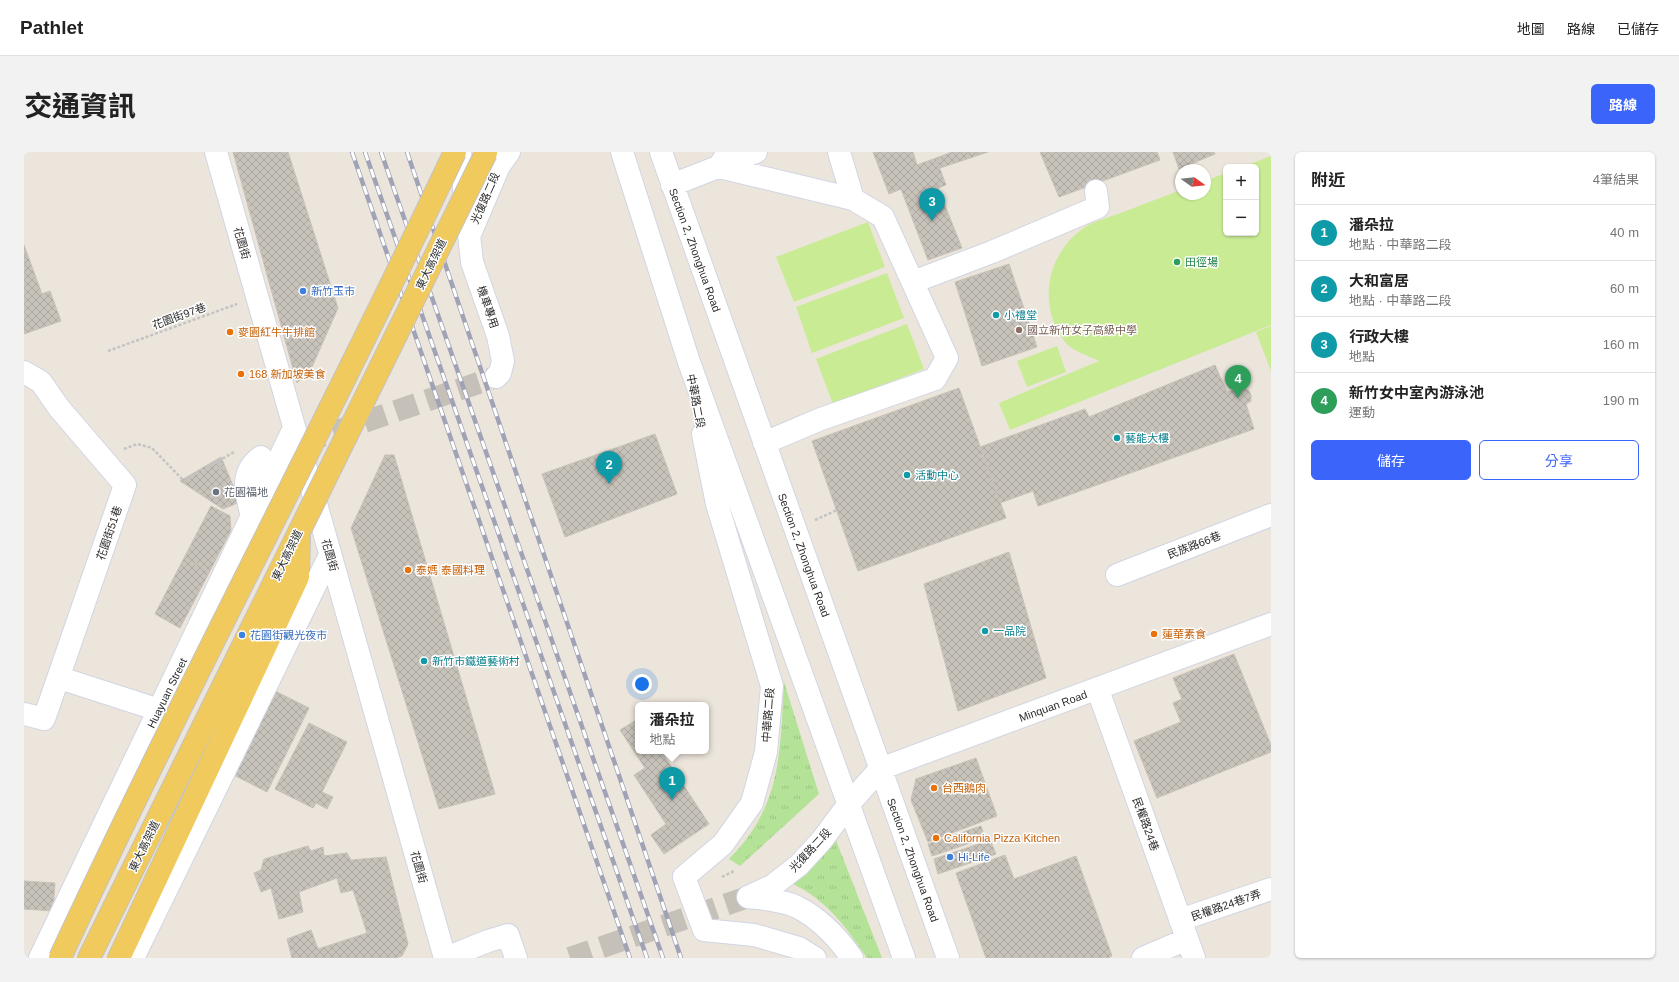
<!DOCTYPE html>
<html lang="zh-TW">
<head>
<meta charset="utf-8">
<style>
	body { margin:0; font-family:Arial,"Noto Sans TC",sans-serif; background:#f2f2f2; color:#222 }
	.controls { position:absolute; right:12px; top:12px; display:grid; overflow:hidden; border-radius:6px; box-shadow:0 1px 3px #0004 }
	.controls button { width:36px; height:36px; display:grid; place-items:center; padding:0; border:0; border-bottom:1px solid #e0e0e0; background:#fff; color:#222; font:20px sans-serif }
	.compass { position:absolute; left:1151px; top:12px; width:36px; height:36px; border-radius:50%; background:#fff; box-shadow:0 1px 3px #0004; rotate:105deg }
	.you { position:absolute; left:618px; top:532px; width:14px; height:14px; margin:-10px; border:3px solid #fff; border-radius:50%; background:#1a73e8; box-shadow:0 0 0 6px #1a73e833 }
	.badge { display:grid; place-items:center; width:26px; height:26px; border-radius:50%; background:#3b65fa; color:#fff; font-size:13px; font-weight:700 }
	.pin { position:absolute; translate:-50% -33px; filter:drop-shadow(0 1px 2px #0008) }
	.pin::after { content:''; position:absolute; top:21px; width:14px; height:12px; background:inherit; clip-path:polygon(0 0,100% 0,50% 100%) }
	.popup { position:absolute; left:611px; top:550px; width:74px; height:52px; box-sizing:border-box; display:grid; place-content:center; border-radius:6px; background:#fff; filter:drop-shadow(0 1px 3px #0005); font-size:13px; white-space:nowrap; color:#767676 }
	.popup b { font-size:15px; color:#222 }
	.popup::after { content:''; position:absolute; left:50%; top:100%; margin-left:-8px; border:8px solid transparent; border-top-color:#fff }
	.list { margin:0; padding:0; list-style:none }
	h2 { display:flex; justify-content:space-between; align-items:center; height:52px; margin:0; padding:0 16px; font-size:17px }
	h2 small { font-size:13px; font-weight:400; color:#767676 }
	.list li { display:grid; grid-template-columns:26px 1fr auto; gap:12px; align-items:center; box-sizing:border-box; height:56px; padding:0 16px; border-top:1px solid #e0e0e0 }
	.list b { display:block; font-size:15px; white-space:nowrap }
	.list p { margin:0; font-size:13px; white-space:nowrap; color:#767676 }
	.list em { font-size:13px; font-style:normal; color:#767676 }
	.actions { display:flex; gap:8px; padding:12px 16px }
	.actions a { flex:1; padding:9px 0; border:1px solid #3b65fa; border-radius:6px; text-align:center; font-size:14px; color:#3b65fa }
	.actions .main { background:#3b65fa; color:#fff }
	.map { position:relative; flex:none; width:1247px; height:806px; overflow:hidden; border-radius:6px }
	header { display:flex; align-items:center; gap:24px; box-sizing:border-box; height:56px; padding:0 20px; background:#fff; border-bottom:1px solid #e0e0e0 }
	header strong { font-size:19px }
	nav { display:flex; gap:22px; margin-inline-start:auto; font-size:14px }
	.intro { display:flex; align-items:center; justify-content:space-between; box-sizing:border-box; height:96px; padding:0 24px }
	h1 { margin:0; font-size:28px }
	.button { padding:10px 18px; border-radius:6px; background:#3b65fa; color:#fff; font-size:14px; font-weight:700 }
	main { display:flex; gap:24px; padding:0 24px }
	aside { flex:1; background:#fff; border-radius:6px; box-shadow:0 1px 3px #0004 }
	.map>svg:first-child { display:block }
</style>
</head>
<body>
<header>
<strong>Pathlet</strong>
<nav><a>地圖</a><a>路線</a><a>已儲存</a></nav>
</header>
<div class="intro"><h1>交通資訊</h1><a class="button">路線</a></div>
<main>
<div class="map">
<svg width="1247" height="806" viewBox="0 0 1247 806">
	<defs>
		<pattern id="grass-tufts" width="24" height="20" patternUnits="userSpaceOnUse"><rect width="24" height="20" fill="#b4e398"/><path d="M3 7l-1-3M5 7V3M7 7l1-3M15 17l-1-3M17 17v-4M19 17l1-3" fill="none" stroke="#9bc383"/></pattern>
		<pattern id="building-cross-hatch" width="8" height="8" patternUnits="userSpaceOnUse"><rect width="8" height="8" fill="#c7c3bb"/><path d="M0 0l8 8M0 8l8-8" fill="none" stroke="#aba8a1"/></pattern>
	</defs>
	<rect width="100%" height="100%" fill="#ece5dc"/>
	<!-- grass -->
	<path fill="url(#grass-tufts)" d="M760,530L795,642L716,714L705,707C758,654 756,600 760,530Z
		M810,683L858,806H843C821,774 804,749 767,731Z"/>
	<!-- pitch -->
	<path fill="#c8eb94" d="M1247,4V173L986,278L975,251L1075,209C1064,203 1049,200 1041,190C1011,151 1024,96 1066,72C1075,68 1085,65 1094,62C1115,54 1136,46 1157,38V42H1181V29L1202,21V81H1232V15H1218Z
		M844,70L861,115L770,150L752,105Z
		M863,121L880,166L788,201L772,155Z
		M883,172L900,217L809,252L792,207Z
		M1247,174V219L1232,180Z
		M1033,194L1042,220L1003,235L993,209Z"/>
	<!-- building -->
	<path fill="url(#building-cross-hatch)" stroke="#c8c1b6" d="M209,0H264L314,156L288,215L273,231Z
		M849,0H889L893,13L912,6L922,33L914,36L938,96L904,108L877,37L865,42Z
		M928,0H964L916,16L912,6Z
		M1016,0H1133L1136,8L1035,45Z
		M1149,0H1190L1191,2L1155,17Z
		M0,93L18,142L26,139L37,169L0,182Z
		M985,112L1013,195L958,214L931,130Z
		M1191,213L1203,240L1219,236L1225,239L1227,243V249L1222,252L1230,277L1014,354L1009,339L976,351L956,295L1061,257L1065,265Z
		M935,236L982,366L834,419L788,289Z
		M631,282L653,342L541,385L518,322Z
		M361,303H370L471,642L415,657L327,376Z
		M197,305L216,350L199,357L156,329Z
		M187,354L206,364L207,378L186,419L160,406Z
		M985,400L1022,526L934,559L900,432Z
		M160,406L186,419L156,476L131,462Z
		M1210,502L1247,593V600L1133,646L1110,589L1157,570L1149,551L1158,547L1149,526Z
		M245,536L285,556L243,640L202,619Z
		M614,567V599H637L685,672L640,702L627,683L642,672L610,623L621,616L596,578Z
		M285,571L323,590L298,640L309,645L303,657L292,651L289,656L251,637Z
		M952,606L973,664L904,690L887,648L892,627Z
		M957,674L961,686L908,704L904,692Z
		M966,688L972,702L914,722L910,707Z
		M284,694L287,699L299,695L300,704L323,701L327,708L362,705L384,792L378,804L372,806H268L263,787L287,778L294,797L343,781L329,738L317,741L313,726L275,740L279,760L255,767L247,736L237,740L230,721L237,718L240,707Z
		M981,703L990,727L1052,704L1088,804L1084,806H962L932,721Z
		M0,729L31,731L29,759L0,757Z"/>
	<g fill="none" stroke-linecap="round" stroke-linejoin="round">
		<!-- minor-tunnel -->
		<path stroke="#c5c0b8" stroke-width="22" stroke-dasharray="22 11" stroke-linecap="butt" d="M278,291L472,225
			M546,806L724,745"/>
		<!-- minor casing -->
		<g stroke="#d1d5e3" stroke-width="24">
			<path id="minor" d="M192,0L421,806
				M436,0L448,110L474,184L479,209L476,221L472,225
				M598,0L665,210L880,806
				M637,0L924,806
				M704,0L695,15L829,47
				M648,33L732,0
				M446,82L475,14L485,0
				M889,130L968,100L1074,55L1072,39
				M0,220L17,230L35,256L101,333L20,567L0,562
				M679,282L693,352L748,534L742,600L728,651L699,692L660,725L680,778L730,783L775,796L791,806
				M740,291L797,267L911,227L923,206L859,65L829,47L815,0
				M228,364C222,342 215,321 237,305
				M1093,423L1247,363
				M36,526L135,558
				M1074,538L1170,806
				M724,745L748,734L775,713L798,688L824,653L856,617L1247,472
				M724,745C740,747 758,748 773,755C795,766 814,786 828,806
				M1156,768L1247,737
				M16,806L270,276
				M109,806L306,403
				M422,806L464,789L484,783L492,806
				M1119,806L1163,787"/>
		</g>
		<!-- major casing -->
		<g stroke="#c3c3c3" stroke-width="24">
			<path id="major" d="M65,806L275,380
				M95,806L274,425L275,387"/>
		</g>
		<!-- path -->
		<path stroke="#c3c3c3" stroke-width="2.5" stroke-dasharray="3 2" stroke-linecap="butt" d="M84,199L213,152
			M100,297L113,292L128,296L160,329L210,300
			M193,310L200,326
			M791,368L813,358
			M698,725L710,719"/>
		<!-- minor -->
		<use href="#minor" stroke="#fff" stroke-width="22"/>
		<!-- major -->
		<use href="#major" stroke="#f1ca5d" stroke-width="22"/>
		<!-- rail casing -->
		<g stroke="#9fa3b5" stroke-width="4.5">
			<path id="rail" d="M328,0L606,806
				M341,0L623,806
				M357,0L639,806
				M383,0L657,806"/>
		</g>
		<!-- rail -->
		<use href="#rail" stroke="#fff" stroke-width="3" stroke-dasharray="9" stroke-linecap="butt"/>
		<!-- major-bridge casing -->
		<g stroke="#c3c3c3" stroke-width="24" stroke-linecap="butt">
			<path id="major-bridge" d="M275,380L462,1
				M36,806C162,535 303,271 431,0"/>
		</g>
		<!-- major-bridge -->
		<use href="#major-bridge" stroke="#f1ca5d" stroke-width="22"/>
	</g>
	<!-- markers -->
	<circle fill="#2e9e5b" stroke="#fff" stroke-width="1.5" cx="1153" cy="110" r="4"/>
	<g fill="#3f7fe0" stroke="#fff" stroke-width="1.5">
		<circle cx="279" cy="139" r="4"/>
		<circle cx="218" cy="483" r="4"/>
		<circle cx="926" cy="705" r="4"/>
	</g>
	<g fill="#0f9aa8" stroke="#fff" stroke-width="1.5">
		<circle cx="972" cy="163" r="4"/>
		<circle cx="1093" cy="286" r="4"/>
		<circle cx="883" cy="323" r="4"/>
		<circle cx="961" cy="479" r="4"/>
		<circle cx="400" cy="509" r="4"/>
	</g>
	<circle fill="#8d6e63" stroke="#fff" stroke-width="1.5" cx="995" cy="178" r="4"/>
	<g fill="#e8710a" stroke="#fff" stroke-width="1.5">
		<circle cx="206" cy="180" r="4"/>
		<circle cx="217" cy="222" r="4"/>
		<circle cx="384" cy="418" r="4"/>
		<circle cx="1130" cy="482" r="4"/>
		<circle cx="910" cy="636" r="4"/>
		<circle cx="912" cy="686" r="4"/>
	</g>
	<circle fill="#6b7280" stroke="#fff" stroke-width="1.5" cx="192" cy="340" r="4"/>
	<g text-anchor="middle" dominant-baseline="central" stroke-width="3" stroke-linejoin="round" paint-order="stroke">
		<!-- street labels -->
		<g font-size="11" fill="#2a2a2a" stroke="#fff">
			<text transform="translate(461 46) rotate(-66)">光復路二段</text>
			<text transform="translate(218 91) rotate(74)">花園街</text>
			<text transform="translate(671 98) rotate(70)">Section 2, Zhonghua Road</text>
			<text transform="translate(407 112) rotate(-64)">東大高架道</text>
			<text transform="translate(464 155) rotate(71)">機車專用</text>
			<text transform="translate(155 164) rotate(-20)">花園街97巷</text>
			<text transform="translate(672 249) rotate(79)">中華路二段</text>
			<text transform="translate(85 381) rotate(-71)">花園街51巷</text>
			<text transform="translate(1170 393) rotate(-21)">民族路66巷</text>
			<text transform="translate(263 403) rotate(-64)">東大高架道</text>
			<text transform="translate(306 403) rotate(74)">花園街</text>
			<text transform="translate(780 403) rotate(70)">Section 2, Zhonghua Road</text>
			<text transform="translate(143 541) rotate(-64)">Huayuan Street</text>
			<text transform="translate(1029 554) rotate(-20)">Minquan Road</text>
			<text transform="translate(744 563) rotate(-86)">中華路二段</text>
			<text transform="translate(1122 672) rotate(70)">民權路24巷</text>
			<text transform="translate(120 694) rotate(-64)">東大高架道</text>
			<text transform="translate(786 698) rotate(-47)">光復路二段</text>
			<text transform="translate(889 708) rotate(70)">Section 2, Zhonghua Road</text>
			<text transform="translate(395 715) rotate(74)">花園街</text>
			<text transform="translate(1202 753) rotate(-19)">民權路24巷7弄</text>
		</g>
		<!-- leisure labels -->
		<g font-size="11" fill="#27864d" stroke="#fff" text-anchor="start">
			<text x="1161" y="110">田徑場</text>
		</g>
		<!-- shop labels -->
		<g font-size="11" fill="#366cbe" stroke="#fff" text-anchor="start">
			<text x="287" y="139">新竹玉市</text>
			<text x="226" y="483">花園街觀光夜市</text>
			<text x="934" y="705">Hi-Life</text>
		</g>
		<!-- culture labels -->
		<g font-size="11" fill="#0d838f" stroke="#fff" text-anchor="start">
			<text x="980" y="163">小禮堂</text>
			<text x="1101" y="286">藝能大樓</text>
			<text x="891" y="323">活動中心</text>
			<text x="969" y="479">一品院</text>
			<text x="408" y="509">新竹市鐵道藝術村</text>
		</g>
		<!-- education labels -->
		<g font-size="11" fill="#785e54" stroke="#fff" text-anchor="start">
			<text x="1003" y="178">國立新竹女子高級中學</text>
		</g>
		<!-- food labels -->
		<g font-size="11" fill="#c56008" stroke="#fff" text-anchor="start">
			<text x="214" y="180">麥園紅牛牛排館</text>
			<text x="225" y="222">168 新加坡美食</text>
			<text x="392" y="418">泰媽 泰國料理</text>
			<text x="1138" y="482">蓮華素食</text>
			<text x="918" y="636">台西鵝肉</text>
			<text x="920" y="686">California Pizza Kitchen</text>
		</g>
		<!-- worship labels -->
		<g font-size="11" fill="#5b616d" stroke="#fff" text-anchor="start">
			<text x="200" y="340">花園福地</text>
		</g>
	</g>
</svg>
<div class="controls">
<button>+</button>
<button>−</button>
</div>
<svg class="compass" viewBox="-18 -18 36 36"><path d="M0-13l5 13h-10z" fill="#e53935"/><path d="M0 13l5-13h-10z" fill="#767676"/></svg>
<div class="you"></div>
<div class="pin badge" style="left:648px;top:648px;background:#0f9aa8">1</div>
<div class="popup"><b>潘朵拉</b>地點</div>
<div class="pin badge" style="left:585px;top:332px;background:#0f9aa8">2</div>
<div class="pin badge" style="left:908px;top:69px;background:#0f9aa8">3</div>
<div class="pin badge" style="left:1214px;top:246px;background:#2e9e5b">4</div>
</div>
<aside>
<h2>附近<small>4筆結果</small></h2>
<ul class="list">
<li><span class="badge" style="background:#0f9aa8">1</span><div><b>潘朵拉</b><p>地點 · 中華路二段</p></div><em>40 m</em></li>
<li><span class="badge" style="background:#0f9aa8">2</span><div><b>大和富居</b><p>地點 · 中華路二段</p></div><em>60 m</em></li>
<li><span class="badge" style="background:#0f9aa8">3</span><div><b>行政大樓</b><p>地點</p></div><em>160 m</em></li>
<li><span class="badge" style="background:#2e9e5b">4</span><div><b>新竹女中室內游泳池</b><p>運動</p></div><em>190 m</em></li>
</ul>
<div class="actions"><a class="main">儲存</a><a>分享</a></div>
</aside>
</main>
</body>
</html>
